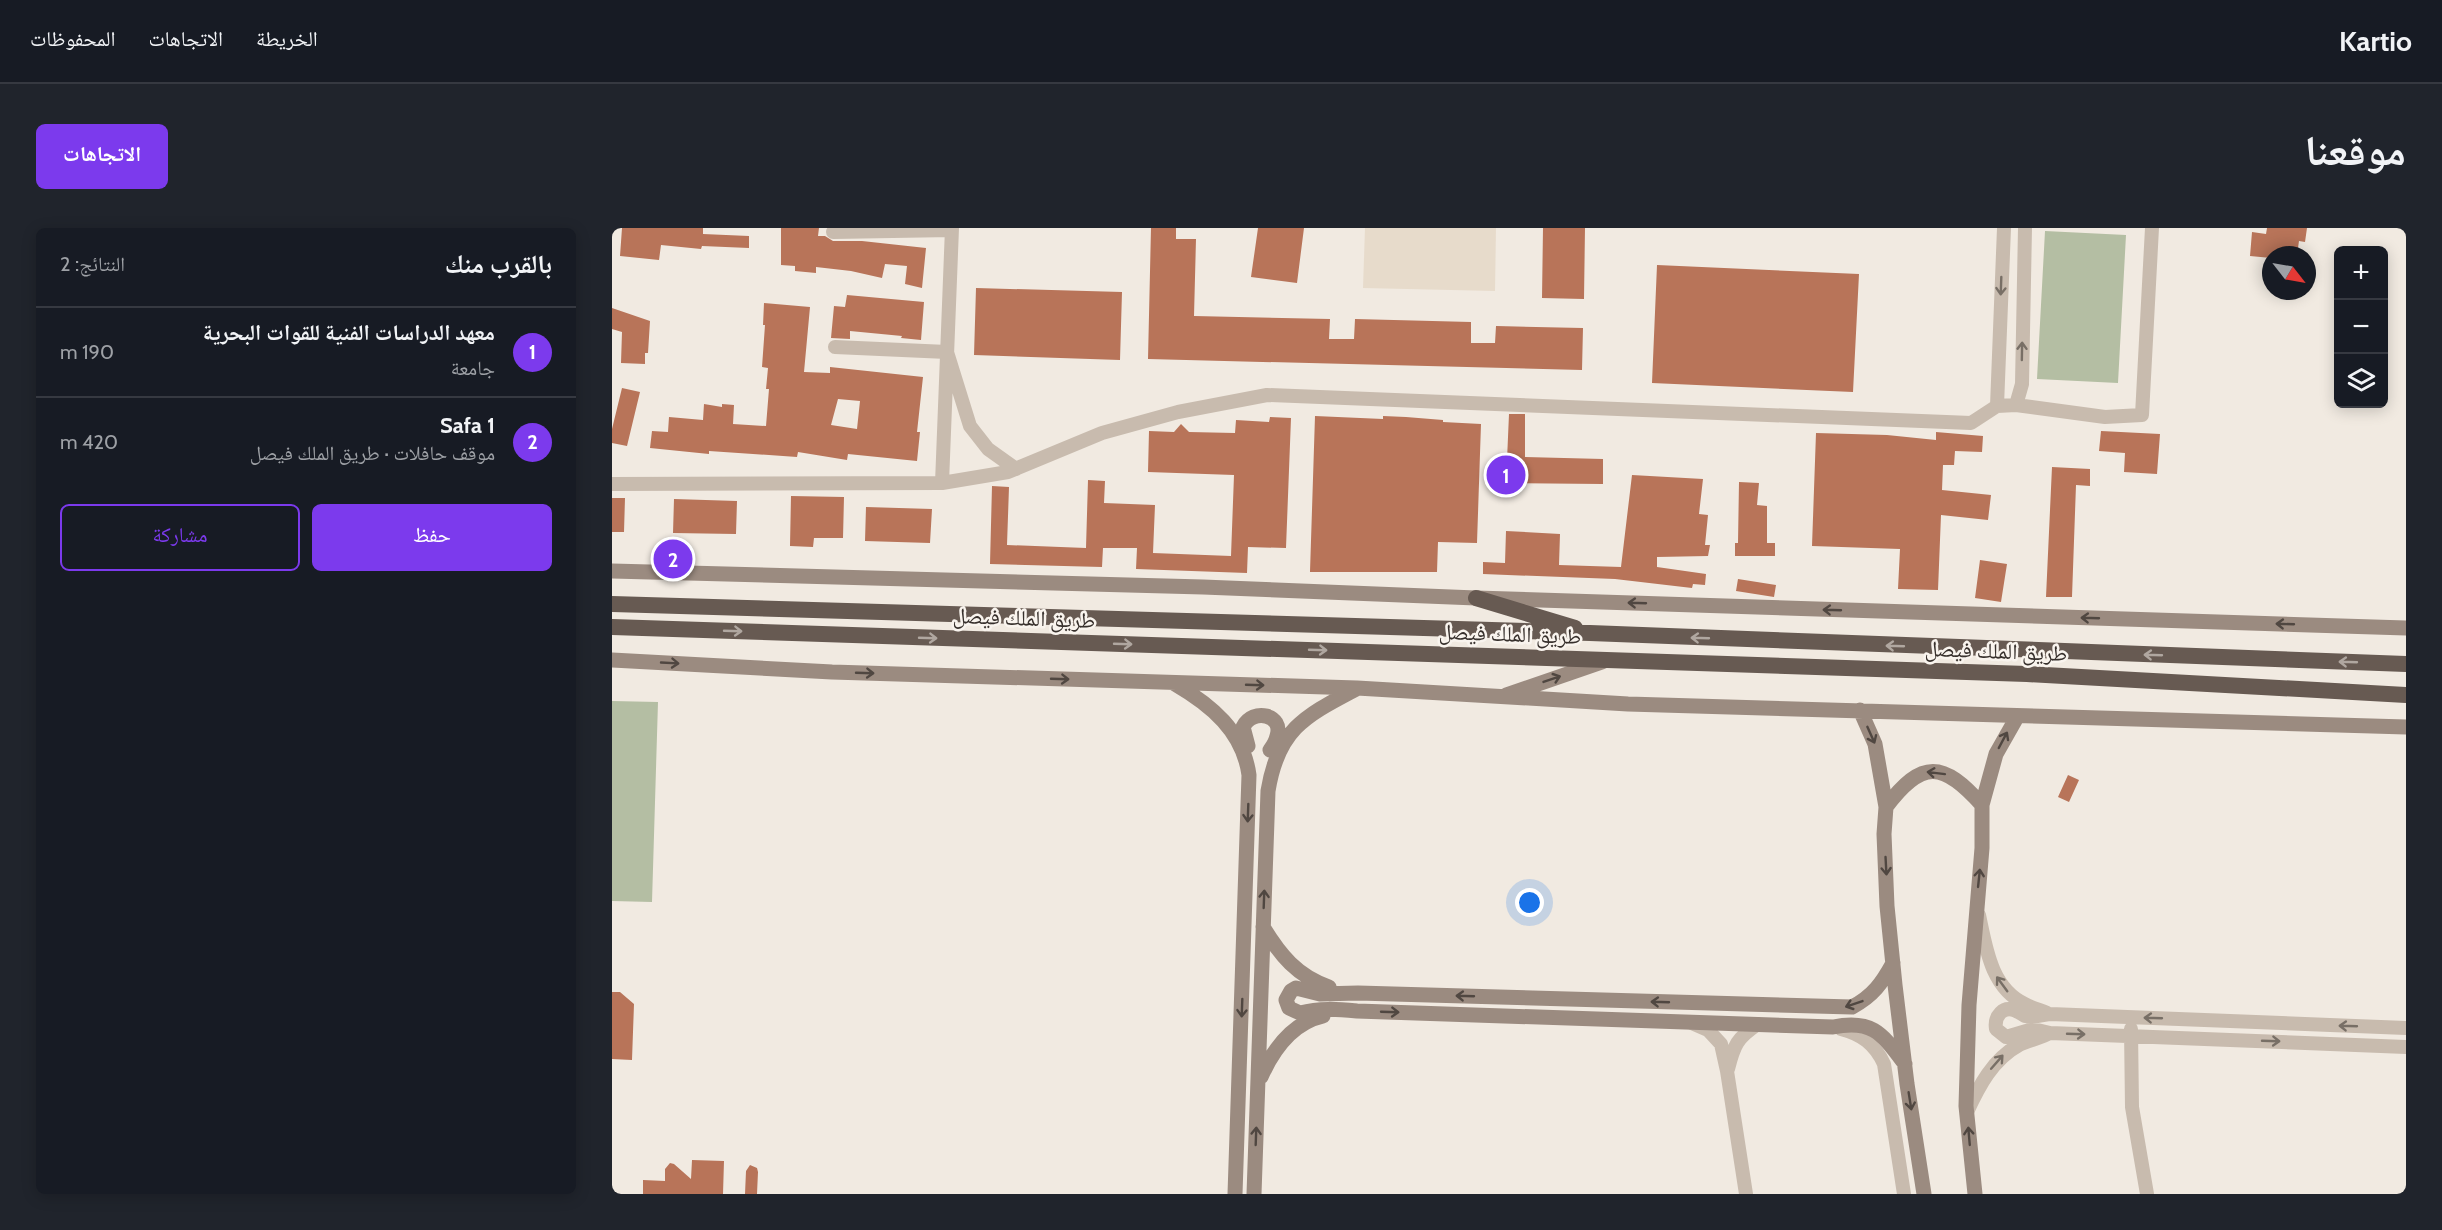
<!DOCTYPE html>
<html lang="ar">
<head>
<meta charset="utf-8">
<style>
	body { margin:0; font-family:Cabin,"Noto Naskh Arabic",sans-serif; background:#20242c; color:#f1f3f6; direction:rtl }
	.controls { position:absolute; right:18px; top:18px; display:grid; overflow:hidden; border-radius:9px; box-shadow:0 3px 15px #0003 }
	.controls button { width:54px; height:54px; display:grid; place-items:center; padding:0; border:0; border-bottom:2px solid #363941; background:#171b24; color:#f1f3f6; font:30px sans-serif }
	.compass { position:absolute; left:1650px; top:18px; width:54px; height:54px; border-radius:50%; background:#171b24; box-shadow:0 3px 15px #0003; rotate:121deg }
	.you { position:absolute; left:918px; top:675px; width:21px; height:21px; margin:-15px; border:4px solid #fff; border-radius:50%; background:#1a73e8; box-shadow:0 0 0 9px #1a73e833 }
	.badge { display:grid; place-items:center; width:39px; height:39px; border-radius:50%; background:#7c3aed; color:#fff; font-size:20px; font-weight:700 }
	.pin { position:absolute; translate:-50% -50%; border:3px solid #fff; box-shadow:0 2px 6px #0006 }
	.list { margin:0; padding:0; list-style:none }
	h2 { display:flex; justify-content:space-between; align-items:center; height:78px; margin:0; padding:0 24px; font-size:26px }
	h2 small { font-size:20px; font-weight:400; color:#9ea1a6 }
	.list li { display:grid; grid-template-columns:39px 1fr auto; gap:18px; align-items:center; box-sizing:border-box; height:90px; padding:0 24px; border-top:2px solid #363941 }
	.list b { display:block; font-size:22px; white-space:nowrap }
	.list p { margin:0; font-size:20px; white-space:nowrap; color:#9ea1a6 }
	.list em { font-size:20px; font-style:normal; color:#9ea1a6 }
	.actions { display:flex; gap:12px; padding:18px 24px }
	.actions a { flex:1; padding:14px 0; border:2px solid #7c3aed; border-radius:9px; text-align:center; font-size:21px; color:#7c3aed }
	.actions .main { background:#7c3aed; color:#fff }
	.icon { flex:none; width:33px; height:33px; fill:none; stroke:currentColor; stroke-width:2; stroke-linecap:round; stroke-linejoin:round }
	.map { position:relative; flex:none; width:1794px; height:966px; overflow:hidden; direction:ltr; border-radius:9px }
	header { display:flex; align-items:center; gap:36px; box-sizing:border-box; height:84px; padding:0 30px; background:#171b24; border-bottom:2px solid #363941 }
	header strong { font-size:28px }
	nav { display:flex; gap:33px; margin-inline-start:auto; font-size:21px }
	.intro { display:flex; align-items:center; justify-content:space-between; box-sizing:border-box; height:144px; padding:0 36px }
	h1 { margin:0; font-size:42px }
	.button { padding:15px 27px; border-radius:9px; background:#7c3aed; color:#fff; font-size:21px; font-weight:700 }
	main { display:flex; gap:36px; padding:0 36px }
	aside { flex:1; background:#171b24; border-radius:9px; box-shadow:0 3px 15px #0003 }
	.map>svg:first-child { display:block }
</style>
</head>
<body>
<header>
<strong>Kartio</strong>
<nav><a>الخريطة</a><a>الاتجاهات</a><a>المحفوظات</a></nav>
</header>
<div class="intro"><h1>موقعنا</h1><a class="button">الاتجاهات</a></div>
<main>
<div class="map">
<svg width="1794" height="966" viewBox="0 0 1794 966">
	<rect width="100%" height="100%" fill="#f1eae1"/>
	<!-- green -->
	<path fill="#b4bea3" d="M1433,3L1514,7L1506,155L1425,151Z
		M0,473L46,474L40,674L0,673Z"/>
	<!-- plaza -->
	<path fill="#e7dbcb" d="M753,0H884L883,63L751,60Z"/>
	<!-- building -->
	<path fill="#b87459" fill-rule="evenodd" d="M10,0H91V6L137,8V20L90,18L89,21L49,17L47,32L8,28Z
		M169,0H207L206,8H213L221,13H250L314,20L310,60L293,56L295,38L273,36L270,50L239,43L204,39V45L183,43V38L169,37Z
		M539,0H564V11H584L582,88L718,91L717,111H742L743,91L859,94V115H883L884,98L971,100L970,142L536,131Z
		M646,0H692L685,55L639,49Z
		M931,0H973L972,71L930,70Z
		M1655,0H1695L1693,14L1687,13L1685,27H1659V30L1638,28L1640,4L1654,6Z
		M1045,37L1247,46L1241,164L1040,155Z
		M364,60L510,64L508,132L362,127Z
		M235,67L312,74L309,112L289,110L290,108L238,103V111L219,110L222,78L233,79Z
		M152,75L198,79L192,144L218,145V139L311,149L305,204H308L305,233L236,226L235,232L186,224L185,229L97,223V226L38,220L40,203L56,204L57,189L91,192L92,176L110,179V176L122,177L121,196L154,198L157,161H154L156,140L150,139L153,97H151ZM226,171L248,173L245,201L219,197Z
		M0,80L38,93L36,125H33V136L9,135L10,104L0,101Z
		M10,160L28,164L15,218L0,215V201Z
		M897,186H913V229L991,231V256L894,255Z
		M703,188L771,191V188L794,189L831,192V194L869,196L865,315L826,314L825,344H698Z
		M658,189L679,190L674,320L636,319L635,345L524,341L525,320H491L490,339L378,336L380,258L397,259L395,317L474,320L476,252L493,253L492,275L543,277L541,325L619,328L622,247L536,244L537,203L562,204L569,196L577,204L623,205L624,192L657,194Z
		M1489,203L1548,206L1545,246L1512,244L1513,225L1487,223Z
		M1324,204L1371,208L1370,224L1343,223L1342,237H1331L1330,262L1379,267L1376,292L1329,287L1326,362L1286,361L1288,321L1200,318L1204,205L1275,207L1324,212Z
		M1440,239L1478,241V258L1464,257L1460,369H1434Z
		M1020,247L1091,251L1087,286L1096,287L1093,317H1098L1096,328L1045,329V339L1094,346L1093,357L1081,356L1080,360L1003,351L871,346V334L893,335L894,303L948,306L947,337L1009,339Z
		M1127,254L1147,255L1145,277L1155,278V315H1163V328H1123V315H1126Z
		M179,268L232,269L231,310H202L201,319L178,318Z
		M0,270H13L12,304H0Z
		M62,271L125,273L124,306L61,305Z
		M254,279L320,281L318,315L253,313Z
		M1368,332L1395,336L1389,374L1363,370Z
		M1126,351L1164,357L1162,369L1124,363Z
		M1456,547L1467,552L1457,574L1446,569Z
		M0,764H8L22,776L20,832L0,831Z
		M80,932L112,933L111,966H31V952L53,953V941L58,935L62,936L79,951Z
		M138,937L145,940L146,944L145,966H133L134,943Z"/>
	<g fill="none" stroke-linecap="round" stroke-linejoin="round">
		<!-- minor -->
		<path stroke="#c8bbae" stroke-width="14" d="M1392,0L1385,178L1404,177L1410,156L1413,0
			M221,4L340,2
			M223,119L335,124L358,198L376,221L404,241
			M1404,177L1493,189L1530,187L1540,0
			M330,255L340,0
			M0,256L330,255L396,244L490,205L566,184L655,167L1359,195L1385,178
			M1367,687C1374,720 1379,760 1413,776C1420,780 1428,782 1435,785
			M1080,795L1096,802L1109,816L1115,843L1134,966
			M1794,800L1438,786C1431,787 1421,790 1413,788C1411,787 1407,784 1404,783C1391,777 1382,788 1384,801L1394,809L1421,801L1438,805L1794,819
			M1229,801C1249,806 1263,816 1272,836L1292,966
			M1519,801L1520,879L1535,966
			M1116,841C1122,817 1125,810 1146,796
			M1355,884C1367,858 1381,831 1407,817C1417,812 1429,810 1438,805"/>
		<!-- secondary -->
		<path stroke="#9b8b80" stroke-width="15" d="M0,343L591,359L864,370L1794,400
			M0,432L220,444L745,460L1016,476L1794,499
			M563,456C599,477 631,503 637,547L623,966
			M894,467L990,434
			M1248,482L1263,516L1274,579L1272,606L1275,678L1283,757L1295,856L1312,966
			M636,518L631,499C641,479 672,487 665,508C664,513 661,518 658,522
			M1274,579C1310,531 1331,533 1370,577
			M651,699C668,727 685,748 717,759
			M1281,735C1270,755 1261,768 1240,779L746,765L708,766L684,760L679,763L674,772L677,780L688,785C708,780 724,781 745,783L1221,799C1261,791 1270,806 1293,836
			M649,849C661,822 680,795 711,788
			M642,966L656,563C666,501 693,488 744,461
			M1363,966L1354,878L1357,777L1370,620V577L1384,526L1405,489"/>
		<!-- trunk -->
		<path stroke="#675a52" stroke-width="16" d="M864,370L963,400
			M0,376L978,405L1794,436
			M0,399L1415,446L1794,467"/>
	</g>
	<!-- one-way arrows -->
	<defs><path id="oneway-shaft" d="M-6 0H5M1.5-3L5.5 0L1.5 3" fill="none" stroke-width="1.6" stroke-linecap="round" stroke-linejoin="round" transform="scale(1.5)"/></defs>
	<g stroke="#786f66">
		<use href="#oneway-shaft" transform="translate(1389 58) rotate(92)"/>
		<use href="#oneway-shaft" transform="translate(1410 123) rotate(-89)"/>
		<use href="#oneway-shaft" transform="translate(1390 756) rotate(-126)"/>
		<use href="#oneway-shaft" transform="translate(1541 790) rotate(-178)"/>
		<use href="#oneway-shaft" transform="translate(1736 798) rotate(-178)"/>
		<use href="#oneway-shaft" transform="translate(1464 806) rotate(2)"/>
		<use href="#oneway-shaft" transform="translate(1659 813) rotate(2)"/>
		<use href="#oneway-shaft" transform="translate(1385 834) rotate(-49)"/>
	</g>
	<g stroke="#504741">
		<use href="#oneway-shaft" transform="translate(1025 375) rotate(-178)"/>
		<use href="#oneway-shaft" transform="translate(1220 382) rotate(-178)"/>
		<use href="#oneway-shaft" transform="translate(1478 390) rotate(-178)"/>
		<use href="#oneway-shaft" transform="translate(1673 396) rotate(-178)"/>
		<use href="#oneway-shaft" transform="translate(58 435) rotate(3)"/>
		<use href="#oneway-shaft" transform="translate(253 445) rotate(2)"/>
		<use href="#oneway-shaft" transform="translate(448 451) rotate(2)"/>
		<use href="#oneway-shaft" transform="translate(940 451) rotate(-19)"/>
		<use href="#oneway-shaft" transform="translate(643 457) rotate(2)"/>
		<use href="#oneway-shaft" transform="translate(1259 507) rotate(66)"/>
		<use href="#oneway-shaft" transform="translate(1391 512) rotate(-62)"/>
		<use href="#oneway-shaft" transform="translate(1324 545) rotate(-173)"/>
		<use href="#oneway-shaft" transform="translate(636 585) rotate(92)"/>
		<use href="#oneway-shaft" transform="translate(1274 638) rotate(87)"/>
		<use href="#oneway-shaft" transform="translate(1367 650) rotate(-84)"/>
		<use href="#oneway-shaft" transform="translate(652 671) rotate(-88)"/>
		<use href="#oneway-shaft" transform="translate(853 768) rotate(-178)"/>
		<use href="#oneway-shaft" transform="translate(1048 774) rotate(-178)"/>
		<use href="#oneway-shaft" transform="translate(1242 776) rotate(161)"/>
		<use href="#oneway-shaft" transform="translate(630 780) rotate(92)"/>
		<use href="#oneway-shaft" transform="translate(778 784) rotate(2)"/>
		<use href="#oneway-shaft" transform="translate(1298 873) rotate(81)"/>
		<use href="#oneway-shaft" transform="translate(644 908) rotate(-88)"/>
		<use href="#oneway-shaft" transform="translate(1357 908) rotate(-95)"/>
	</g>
	<g stroke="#b0a7a0">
		<use href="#oneway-shaft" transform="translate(121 403) rotate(2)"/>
		<use href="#oneway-shaft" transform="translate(316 410) rotate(2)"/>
		<use href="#oneway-shaft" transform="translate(1088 410) rotate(-178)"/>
		<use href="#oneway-shaft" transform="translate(511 416) rotate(2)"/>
		<use href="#oneway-shaft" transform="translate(1283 418) rotate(-178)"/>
		<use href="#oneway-shaft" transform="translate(706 422) rotate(2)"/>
		<use href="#oneway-shaft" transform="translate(1541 427) rotate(-178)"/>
		<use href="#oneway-shaft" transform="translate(1736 434) rotate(-178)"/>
	</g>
	<g text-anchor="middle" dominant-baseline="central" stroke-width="5" stroke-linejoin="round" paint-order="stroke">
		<!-- street labels -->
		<g font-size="22" fill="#37302c" stroke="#f9f4ee">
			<text transform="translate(412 390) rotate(2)">طريق الملك فيصل</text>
			<text transform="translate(898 406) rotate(2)">طريق الملك فيصل</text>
			<text transform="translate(1384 423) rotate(2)">طريق الملك فيصل</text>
		</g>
	</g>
</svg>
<div class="controls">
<button>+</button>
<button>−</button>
<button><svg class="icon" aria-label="layers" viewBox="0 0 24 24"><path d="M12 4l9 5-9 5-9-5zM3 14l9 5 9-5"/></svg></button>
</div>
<svg class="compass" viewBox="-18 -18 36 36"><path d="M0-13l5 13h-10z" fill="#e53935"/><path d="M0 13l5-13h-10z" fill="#9ea1a6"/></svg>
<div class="you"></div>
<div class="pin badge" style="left:894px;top:247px">1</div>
<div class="pin badge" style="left:61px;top:331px">2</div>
</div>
<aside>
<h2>بالقرب منك<small>النتائج: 2</small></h2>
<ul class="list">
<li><span class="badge">1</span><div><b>معهد الدراسات الفنية للقوات البحرية</b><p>جامعة</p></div><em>190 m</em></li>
<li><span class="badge">2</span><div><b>Safa 1</b><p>موقف حافلات · طريق الملك فيصل</p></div><em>420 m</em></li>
</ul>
<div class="actions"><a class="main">حفظ</a><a>مشاركة</a></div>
</aside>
</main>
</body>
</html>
